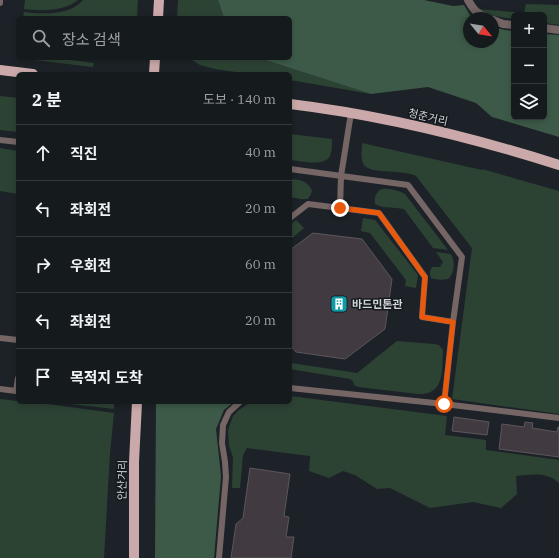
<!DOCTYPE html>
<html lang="ko">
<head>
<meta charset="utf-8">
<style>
	body { margin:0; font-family:"IBM Plex Serif","Noto Sans KR",serif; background:#1e2326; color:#f1f3f6 }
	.controls { position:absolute; right:12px; top:12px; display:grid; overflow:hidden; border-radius:6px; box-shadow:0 2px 6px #0003 }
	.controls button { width:36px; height:36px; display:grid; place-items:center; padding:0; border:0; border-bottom:1px solid #34383b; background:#151a1d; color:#f1f3f6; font:20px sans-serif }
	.compass { position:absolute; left:463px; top:12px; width:36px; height:36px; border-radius:50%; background:#151a1d; box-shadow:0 2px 6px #0003; rotate:120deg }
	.stop { position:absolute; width:12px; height:12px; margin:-9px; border:3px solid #ea580c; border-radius:50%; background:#fff }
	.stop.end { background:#ea580c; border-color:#fff; box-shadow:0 1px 4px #0008 }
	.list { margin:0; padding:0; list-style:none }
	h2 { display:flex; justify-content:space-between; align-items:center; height:52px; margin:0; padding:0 16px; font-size:17px }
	h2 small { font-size:13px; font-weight:400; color:#9da1a4 }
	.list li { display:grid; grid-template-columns:26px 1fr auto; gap:12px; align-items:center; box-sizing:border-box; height:56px; padding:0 16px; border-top:1px solid #34383b }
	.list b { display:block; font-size:15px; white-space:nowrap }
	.list em { font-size:13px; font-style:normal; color:#9da1a4 }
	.icon { flex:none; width:22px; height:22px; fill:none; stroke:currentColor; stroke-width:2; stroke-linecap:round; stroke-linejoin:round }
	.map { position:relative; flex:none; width:559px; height:558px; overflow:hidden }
	.search { position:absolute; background:#151a1d; box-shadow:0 2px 6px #0003; left:16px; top:16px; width:276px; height:44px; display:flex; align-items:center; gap:10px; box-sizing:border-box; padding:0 14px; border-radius:6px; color:#9da1a4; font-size:15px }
	.panel { position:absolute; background:#151a1d; box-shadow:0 2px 6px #0003; left:16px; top:72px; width:276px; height:332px; border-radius:6px }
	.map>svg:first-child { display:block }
</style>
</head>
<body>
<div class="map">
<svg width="559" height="558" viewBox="0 0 559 558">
	<rect width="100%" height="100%" fill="#1c2227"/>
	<!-- green -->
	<path fill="#2c4334" d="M25,0H78C63,12 41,11 24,9Z
		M83,0H138L137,18H23L24,12C43,14 69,16 83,0Z
		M178,0H218L224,18H177Z
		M526,4L559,5V25L544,23V15H514V19L488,15L478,9L524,13Z
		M31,58H56L94,63L93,67L34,60Z
		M189,58H259L371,94L290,80V74H249L215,69L200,65Z
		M0,96L18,98V132L0,130Z
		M290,134L332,139C332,145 332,151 330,156C324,167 301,161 290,160Z
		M362,143L482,170V169L559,191V414L452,399L472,248L416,176C403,169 372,175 364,165C360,159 362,149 362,143Z
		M0,148L18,151V194L0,191Z
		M290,179C301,180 306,180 312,190L311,194L308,199H301L290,197Z
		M381,189C388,188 398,190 405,194L448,250L433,248L404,209C395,207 382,209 375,204C374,197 376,193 381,189Z
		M363,218L375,220L418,275L416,288L405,286L406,280L370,233L361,231Z
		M296,220L304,228L290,240V225Z
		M436,252L451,254C455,261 455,273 448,279C442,280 437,280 431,278C429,273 430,271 432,267H440L443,262Z
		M397,341L434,344L439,345L443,350C442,364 445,388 428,393C425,394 421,394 418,394L358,387L354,385L353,381L350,379L290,369V361L291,363L357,373Z
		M290,396L447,416L445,435L486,440V450L559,460V483C546,471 532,475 516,476L517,494L501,508L473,502L430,508L390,488L377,489L355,475L343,471L329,478L309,471L310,456L247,448L243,455L240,488H232L233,457L229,446L228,430L233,416L239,410L251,402H290Z
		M0,399L18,401V402H33L114,413L110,453L104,558H0Z
		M52,402H114V409Z"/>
	<!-- forest -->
	<path fill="#3d5a48" d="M218,0H424L453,6L464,5L470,15L475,18H469V42H493V27L505,30L514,31V117H544V34L559,35V137L492,117L476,103L428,87L371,94L259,58H290V18H224Z
		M156,402H234L224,410L216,429L221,476L214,558H155Z"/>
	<!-- building -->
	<path fill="#413b41" stroke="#5c565d" d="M313,233L362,239L392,279L385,329L345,359L296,352L290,345V250Z
		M454,417L489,422L487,435L452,431Z
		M525,422L533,423L532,428L557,432L558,427H559V457L499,449L502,424L524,427Z
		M250,468L290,474L284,516L289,517L286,537H294L291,558H231L236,524L243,518Z"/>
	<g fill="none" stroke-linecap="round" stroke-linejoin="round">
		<!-- lane -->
		<path stroke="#756565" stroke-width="6" d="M0,3V0
			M351,113L341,176L340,208L379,213L425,277L422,317L453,322
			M0,140L18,142
			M290,169L408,185L462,257L453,322L444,404
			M290,218L308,204L340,208
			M0,338L18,340
			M290,388L444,404L559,418
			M0,389L16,391L18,378
			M219,558L226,477L225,462L222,443L223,425L229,412L240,402"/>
		<!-- street -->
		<path stroke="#756565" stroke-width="8" d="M468,0C473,9 477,14 487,18
			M493,20L503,24L514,25
			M544,28L559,30"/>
		<!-- primary -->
		<path stroke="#cba9aa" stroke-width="10" d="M158,18L159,0
			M0,70L33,74
			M154,74L155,58
			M290,104C381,115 471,137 559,165
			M134,558V462L137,402"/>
	</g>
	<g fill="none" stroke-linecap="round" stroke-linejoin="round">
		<!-- route -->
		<path stroke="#ea580c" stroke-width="5" d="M340,208L379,213L425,277L422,317L453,322L444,404"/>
	</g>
	<!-- icons -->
	<defs>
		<g id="building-square" transform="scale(0.9)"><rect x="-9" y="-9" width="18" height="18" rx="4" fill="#0f9aa8" stroke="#13191d"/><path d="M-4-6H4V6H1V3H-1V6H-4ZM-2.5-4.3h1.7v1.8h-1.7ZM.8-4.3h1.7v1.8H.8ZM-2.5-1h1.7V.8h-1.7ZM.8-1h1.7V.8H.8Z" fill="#fff"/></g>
	</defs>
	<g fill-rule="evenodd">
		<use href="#building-square" x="339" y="304"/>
	</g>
	<g text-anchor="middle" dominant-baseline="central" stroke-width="3" stroke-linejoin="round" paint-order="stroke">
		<!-- street labels -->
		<g font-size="11" fill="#d1d4d8" stroke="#13191d">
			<text transform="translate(428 117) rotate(13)">청춘거리</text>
			<text transform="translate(122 480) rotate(-89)">안산거리</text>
		</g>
		<!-- poi labels -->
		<g font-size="11" font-weight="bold" fill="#d1d4d8" stroke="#13191d" text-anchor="start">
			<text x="352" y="304">바드민톤관</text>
		</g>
	</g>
</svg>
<div class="controls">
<button>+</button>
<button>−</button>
<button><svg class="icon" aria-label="layers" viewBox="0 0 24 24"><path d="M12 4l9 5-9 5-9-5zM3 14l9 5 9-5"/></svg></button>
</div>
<svg class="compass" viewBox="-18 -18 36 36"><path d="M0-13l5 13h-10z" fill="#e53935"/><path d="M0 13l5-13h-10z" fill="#9da1a4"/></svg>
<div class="stop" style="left:444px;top:404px"></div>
<div class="stop end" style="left:340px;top:208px"></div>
<div class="search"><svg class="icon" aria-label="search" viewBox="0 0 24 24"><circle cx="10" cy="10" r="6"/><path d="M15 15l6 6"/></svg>장소 검색</div>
<section class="panel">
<h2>2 분<small>도보 · 140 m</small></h2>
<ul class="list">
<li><svg class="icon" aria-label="ahead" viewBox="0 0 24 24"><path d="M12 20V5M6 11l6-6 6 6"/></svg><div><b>직진</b></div><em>40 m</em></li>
<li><svg class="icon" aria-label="left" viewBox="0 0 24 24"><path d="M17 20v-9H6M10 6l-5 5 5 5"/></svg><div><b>좌회전</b></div><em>20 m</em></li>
<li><svg class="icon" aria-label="right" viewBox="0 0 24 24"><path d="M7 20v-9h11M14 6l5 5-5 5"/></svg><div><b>우회전</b></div><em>60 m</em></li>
<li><svg class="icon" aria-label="left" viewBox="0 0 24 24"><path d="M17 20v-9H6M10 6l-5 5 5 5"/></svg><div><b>좌회전</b></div><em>20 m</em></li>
<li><svg class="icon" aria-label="arrive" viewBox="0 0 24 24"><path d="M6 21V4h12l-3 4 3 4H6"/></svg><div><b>목적지 도착</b></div></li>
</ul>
</section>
</div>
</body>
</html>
